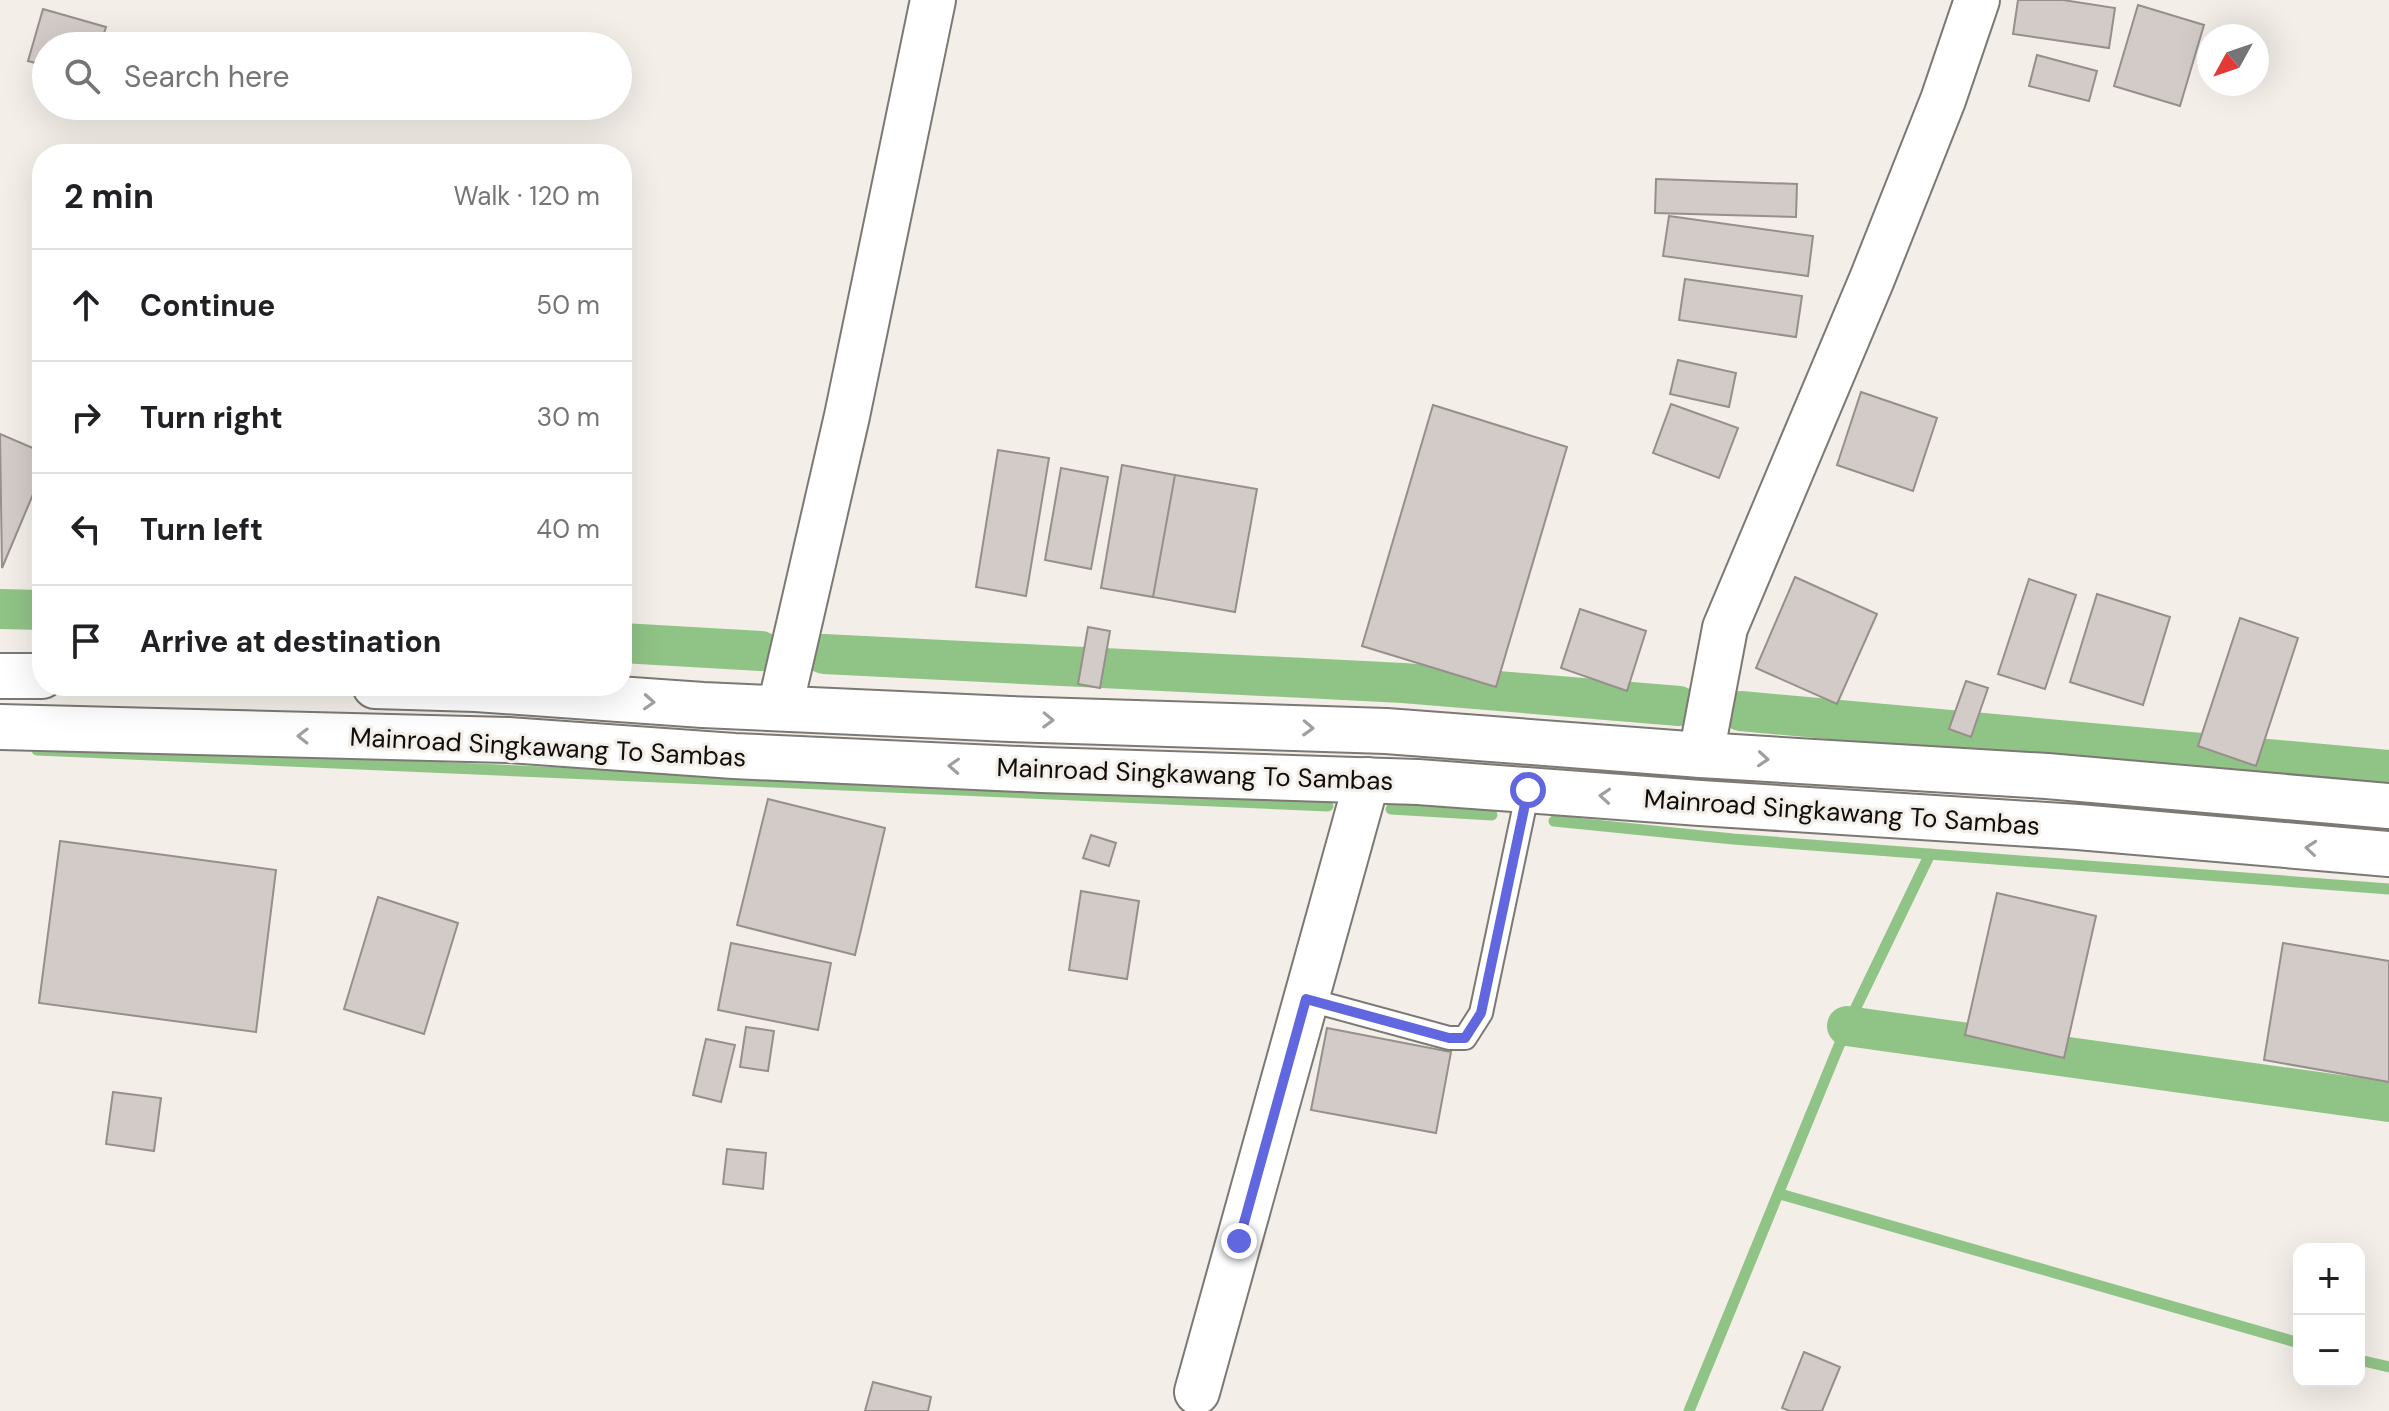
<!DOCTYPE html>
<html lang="en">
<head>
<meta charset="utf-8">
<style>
	body { margin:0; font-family:"DM Sans",sans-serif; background:#f6f6f6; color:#202124 }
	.controls { position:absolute; right:24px; bottom:24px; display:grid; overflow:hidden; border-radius:16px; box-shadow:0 8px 32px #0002 }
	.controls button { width:72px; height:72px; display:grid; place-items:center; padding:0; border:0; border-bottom:2px solid #e0e0e0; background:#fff; color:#202124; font:40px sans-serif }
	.compass { position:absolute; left:2197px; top:24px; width:72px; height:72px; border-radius:50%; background:#fff; box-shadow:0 8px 32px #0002; rotate:230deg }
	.stop { position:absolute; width:24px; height:24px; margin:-18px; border:6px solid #6167df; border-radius:50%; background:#fff }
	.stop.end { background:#6167df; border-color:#fff; box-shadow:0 2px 8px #0008 }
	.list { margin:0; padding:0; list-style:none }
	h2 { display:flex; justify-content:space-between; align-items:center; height:104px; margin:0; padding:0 32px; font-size:34px }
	h2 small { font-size:26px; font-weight:400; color:#757577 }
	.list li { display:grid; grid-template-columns:52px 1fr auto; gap:24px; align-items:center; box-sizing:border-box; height:112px; padding:0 32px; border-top:2px solid #e0e0e0 }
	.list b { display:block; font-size:30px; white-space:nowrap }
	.list em { font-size:26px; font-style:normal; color:#757577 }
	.icon { flex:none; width:44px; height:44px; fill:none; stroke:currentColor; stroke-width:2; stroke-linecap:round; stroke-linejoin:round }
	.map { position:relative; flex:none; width:2389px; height:1411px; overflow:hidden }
	.search { position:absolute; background:#fff; box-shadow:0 8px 32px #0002; left:32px; top:32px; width:600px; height:88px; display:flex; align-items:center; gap:20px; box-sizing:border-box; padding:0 28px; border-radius:44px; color:#757577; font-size:30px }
	.panel { position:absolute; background:#fff; box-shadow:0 8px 32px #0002; left:32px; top:144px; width:600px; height:552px; border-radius:32px }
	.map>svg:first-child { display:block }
</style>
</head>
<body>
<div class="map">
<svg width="2389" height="1411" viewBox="0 0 2389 1411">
	<rect width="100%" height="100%" fill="#f3eee8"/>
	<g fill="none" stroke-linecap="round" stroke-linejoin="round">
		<!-- stream -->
		<path stroke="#90c386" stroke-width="11" d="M37,750L1328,806
			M1391,809L1492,815
			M1554,821L1733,839L2389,889
			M1780,1194L2299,1343
			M2359,1360L2389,1367
			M1689,1411L1847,1026L1930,854"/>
		<!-- canal -->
		<path stroke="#90c386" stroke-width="40" d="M0,609L42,610
			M622,643L761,651
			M824,654L1403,683L1679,706
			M1741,711L2389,770
			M1847,1026L2389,1102"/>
	</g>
	<!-- building -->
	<path fill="#d3cbc8" stroke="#968f8b" stroke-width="2" d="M2018,0H2063L2115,8L2109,48L2013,34Z
		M2138,5L2204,25L2180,106L2114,86Z
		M43,9L106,27L100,46H46V66L28,61Z
		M2037,55L2097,71L2089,101L2029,86Z
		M1656,179L1797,184L1796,217L1655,213Z
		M1669,216L1813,236L1808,276L1663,256Z
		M1685,279L1802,296L1796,337L1679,320Z
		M1678,360L1736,373L1729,407L1670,394Z
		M1861,392L1937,418L1913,491L1837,465Z
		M1671,404L1738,428L1719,478L1653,453Z
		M1433,405L1567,447L1496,687L1362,646Z
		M0,434L42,452V473L2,568Z
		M998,450L1049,458L1026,596L976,587Z
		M1122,465L1175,475L1153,597L1101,588Z
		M1061,468L1108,477L1091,569L1045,560Z
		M1175,475L1257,489L1235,612L1153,597Z
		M1795,577L1877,614L1837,704L1756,668Z
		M2029,579L2076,595L2045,689L1998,674Z
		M2097,594L2170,617L2143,705L2070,682Z
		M1580,609L1646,631L1627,691L1561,668Z
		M2240,618L2298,638L2256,766L2198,746Z
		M1088,627L1110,631L1100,688L1078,684Z
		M1966,681L1988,688L1971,737L1949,729Z
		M768,799L885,828L855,955L737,925Z
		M1091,835L1116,843L1109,866L1083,858Z
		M60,841L276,870L256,1032L39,1003Z
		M1081,891L1139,901L1127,979L1069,970Z
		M1997,893L2096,916L2064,1058L1965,1035Z
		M378,897L458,923L424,1034L344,1009Z
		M731,943L831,963L818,1030L718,1010Z
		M2283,943L2389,961V1082L2264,1060Z
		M746,1027L774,1031L768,1071L740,1067Z
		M1327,1028L1451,1052L1436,1133L1311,1110Z
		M706,1039L735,1045L721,1102L693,1095Z
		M113,1092L161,1098L154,1151L106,1144Z
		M727,1149L766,1153L763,1189L723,1184Z
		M1804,1352L1840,1367L1822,1411H1790L1782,1408Z
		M873,1382L931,1397L928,1411H865Z"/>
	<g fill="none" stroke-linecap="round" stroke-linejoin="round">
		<!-- lane casing -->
		<g stroke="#7c7873" stroke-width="26">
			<path id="lane" d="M1306,999L1449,1038H1465L1481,1013L1528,790"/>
		</g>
		<!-- street casing -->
		<g stroke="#7c7873" stroke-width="48">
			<path id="street" d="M780,707L847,416L933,0
				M1701,755L1725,628L1872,279L1943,100L1977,0
				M1197,1392L1367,780"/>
		</g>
		<!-- highway casing -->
		<g stroke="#7c7873" stroke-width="48">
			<path id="highway" d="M0,676H42
				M375,686L476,689L703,705L1010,719L1386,731L1701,755L2047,776L2389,806
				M0,727L508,740L734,756L1042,770L1418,782L1700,803L2078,827L2389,854"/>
		</g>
		<!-- lane -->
		<use href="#lane" stroke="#fff" stroke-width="22"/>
		<!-- street -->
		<use href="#street" stroke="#fff" stroke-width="44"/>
		<!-- highway -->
		<use href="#highway" stroke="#fff" stroke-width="44"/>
	</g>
	<!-- one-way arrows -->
	<defs><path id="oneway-chevron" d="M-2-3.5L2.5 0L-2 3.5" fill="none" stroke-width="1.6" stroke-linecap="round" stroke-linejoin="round" transform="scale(2)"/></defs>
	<g stroke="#9f9f9e">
		<use href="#oneway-chevron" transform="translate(649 702) rotate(3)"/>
		<use href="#oneway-chevron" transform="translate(1048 720) rotate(2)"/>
		<use href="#oneway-chevron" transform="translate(1308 728) rotate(2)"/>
		<use href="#oneway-chevron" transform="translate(303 736) rotate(-179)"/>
		<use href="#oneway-chevron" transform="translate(1763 759) rotate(4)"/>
		<use href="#oneway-chevron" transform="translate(954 766) rotate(-177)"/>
		<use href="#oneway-chevron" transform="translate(1605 796) rotate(-176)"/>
		<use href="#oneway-chevron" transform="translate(2311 848) rotate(-175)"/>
	</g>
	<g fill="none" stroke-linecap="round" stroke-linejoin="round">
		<!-- route -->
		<path stroke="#6167df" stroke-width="10" d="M1239,1241L1306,999L1449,1038H1465L1481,1013L1528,790"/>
	</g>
	<g text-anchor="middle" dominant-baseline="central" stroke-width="6" stroke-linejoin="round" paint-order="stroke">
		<!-- street labels -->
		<g font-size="26" fill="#100e0c" stroke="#f3eee8">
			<text transform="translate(548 747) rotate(3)">Mainroad Singkawang To Sambas</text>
			<text transform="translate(1195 774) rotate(2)">Mainroad Singkawang To Sambas</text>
			<text transform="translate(1842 812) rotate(4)">Mainroad Singkawang To Sambas</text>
		</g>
	</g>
</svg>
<div class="controls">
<button>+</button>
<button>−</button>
</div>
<svg class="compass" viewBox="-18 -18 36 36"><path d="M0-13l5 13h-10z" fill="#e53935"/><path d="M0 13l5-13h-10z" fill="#757577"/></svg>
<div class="stop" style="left:1528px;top:790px"></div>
<div class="stop end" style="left:1239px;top:1241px"></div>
<div class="search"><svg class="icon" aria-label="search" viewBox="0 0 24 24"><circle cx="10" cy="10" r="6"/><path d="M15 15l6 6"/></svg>Search here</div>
<section class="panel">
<h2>2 min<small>Walk · 120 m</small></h2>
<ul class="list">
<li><svg class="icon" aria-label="ahead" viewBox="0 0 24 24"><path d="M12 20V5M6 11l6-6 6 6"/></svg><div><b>Continue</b></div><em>50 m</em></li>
<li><svg class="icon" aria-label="right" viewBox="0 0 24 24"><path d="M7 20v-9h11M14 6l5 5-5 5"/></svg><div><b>Turn right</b></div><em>30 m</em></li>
<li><svg class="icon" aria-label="left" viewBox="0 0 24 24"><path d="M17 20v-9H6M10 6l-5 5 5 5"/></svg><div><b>Turn left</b></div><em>40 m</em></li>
<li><svg class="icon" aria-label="arrive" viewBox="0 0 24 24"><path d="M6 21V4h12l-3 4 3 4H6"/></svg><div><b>Arrive at destination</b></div></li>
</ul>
</section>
</div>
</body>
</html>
